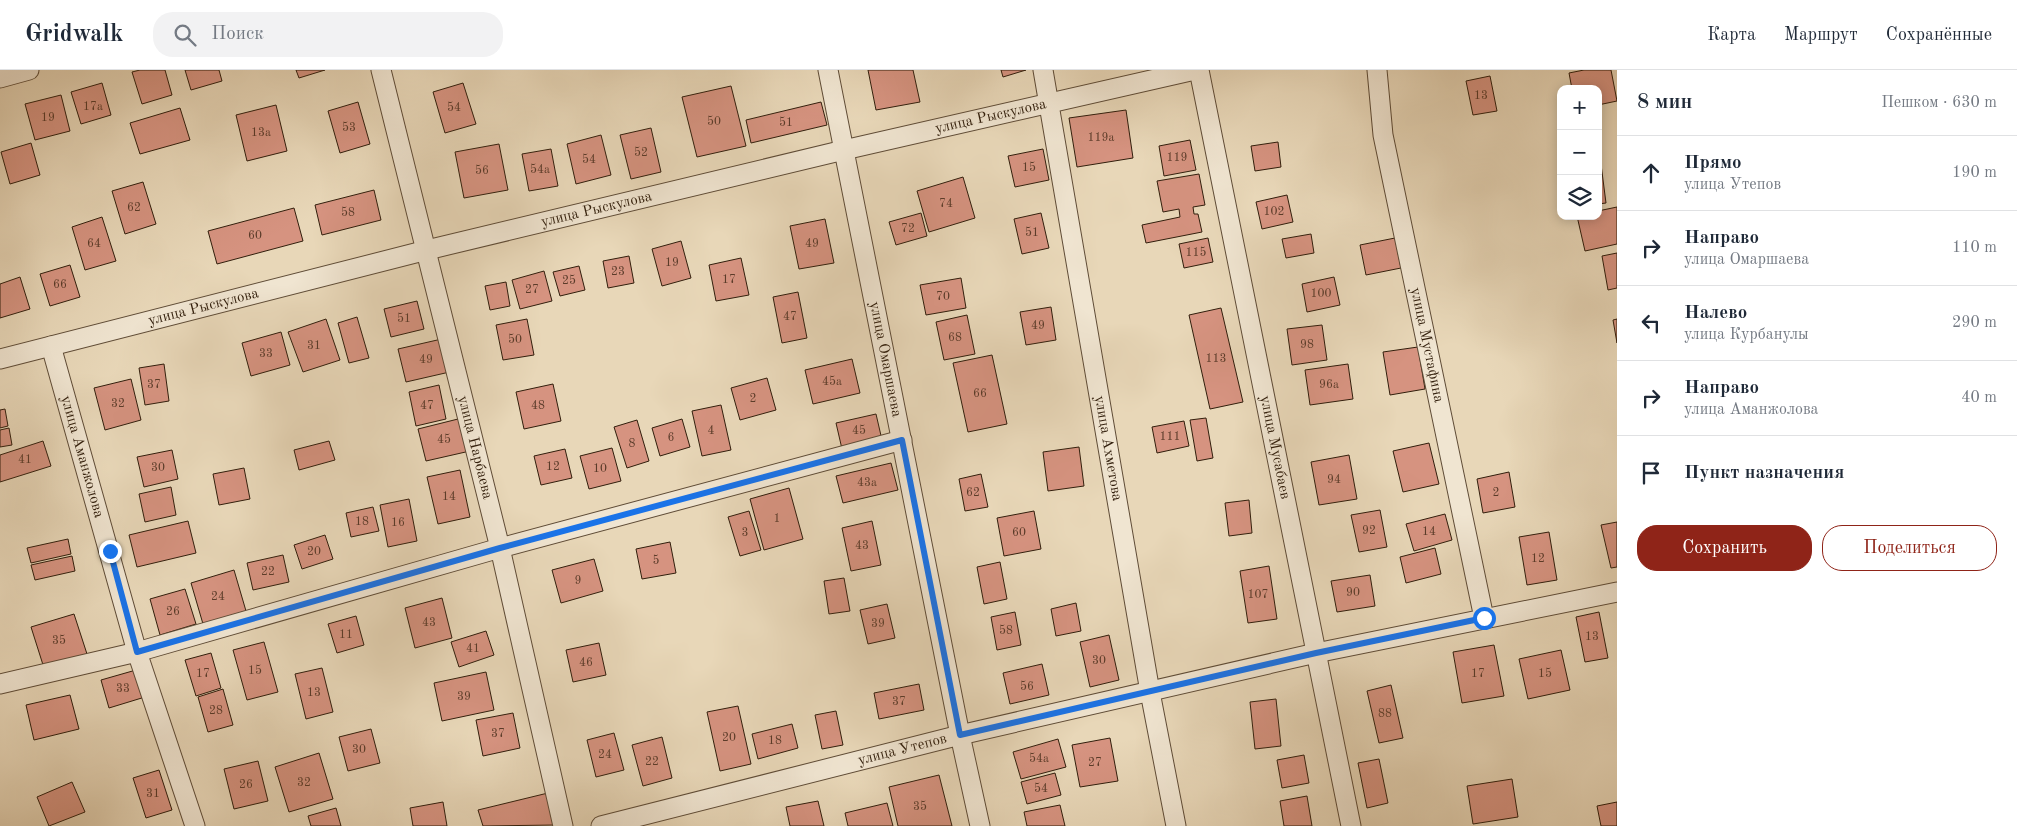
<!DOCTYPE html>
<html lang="ru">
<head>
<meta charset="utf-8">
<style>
	body { margin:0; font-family:"Old Standard TT",serif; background:#f2f2f3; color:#1f2937 }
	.controls { position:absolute; right:15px; top:15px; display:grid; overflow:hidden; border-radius:10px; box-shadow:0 2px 12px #0003 }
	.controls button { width:45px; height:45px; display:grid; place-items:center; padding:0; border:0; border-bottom:1px solid #e0e1e3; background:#fff; color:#1f2937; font:25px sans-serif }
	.stop { position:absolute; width:15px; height:15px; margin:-11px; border:4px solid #1a73e8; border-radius:50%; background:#fff }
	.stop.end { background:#1a73e8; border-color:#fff; box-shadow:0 1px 5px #0008 }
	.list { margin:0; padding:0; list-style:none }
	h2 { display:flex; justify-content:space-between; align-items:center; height:65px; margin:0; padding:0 20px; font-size:21px }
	h2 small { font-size:16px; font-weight:400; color:#747a83 }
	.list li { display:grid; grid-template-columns:32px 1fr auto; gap:15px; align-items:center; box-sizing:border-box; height:75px; padding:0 20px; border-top:1px solid #e0e1e3 }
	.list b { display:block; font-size:19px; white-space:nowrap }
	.list p { margin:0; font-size:16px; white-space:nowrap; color:#747a83 }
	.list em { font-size:16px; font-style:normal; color:#747a83 }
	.actions { display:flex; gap:10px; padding:15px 20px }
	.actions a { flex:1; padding:11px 0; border:1px solid #8f2418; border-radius:20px; text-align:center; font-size:18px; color:#8f2418 }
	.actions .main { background:#8f2418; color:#fff }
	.icon { flex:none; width:28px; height:28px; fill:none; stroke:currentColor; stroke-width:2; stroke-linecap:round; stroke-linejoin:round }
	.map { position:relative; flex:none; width:1617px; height:756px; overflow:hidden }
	header { display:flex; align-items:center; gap:30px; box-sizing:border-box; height:70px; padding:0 25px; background:#fff; border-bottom:1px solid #e0e1e3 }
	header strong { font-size:24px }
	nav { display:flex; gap:28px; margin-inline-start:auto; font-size:18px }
	.search { width:350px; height:45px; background:#f2f2f3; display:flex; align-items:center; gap:12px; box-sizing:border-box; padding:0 18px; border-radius:20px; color:#747a83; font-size:19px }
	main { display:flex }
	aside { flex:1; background:#fff }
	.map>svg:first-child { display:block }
</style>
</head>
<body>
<header>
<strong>Gridwalk</strong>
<div class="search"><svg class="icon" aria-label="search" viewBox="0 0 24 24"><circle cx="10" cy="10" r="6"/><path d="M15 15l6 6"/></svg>Поиск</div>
<nav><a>Карта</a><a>Маршрут</a><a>Сохранённые</a></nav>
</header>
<main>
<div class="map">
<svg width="1617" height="756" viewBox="0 0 1617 756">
	<rect width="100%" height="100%" fill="#e8d7b8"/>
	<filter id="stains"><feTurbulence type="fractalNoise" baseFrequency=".004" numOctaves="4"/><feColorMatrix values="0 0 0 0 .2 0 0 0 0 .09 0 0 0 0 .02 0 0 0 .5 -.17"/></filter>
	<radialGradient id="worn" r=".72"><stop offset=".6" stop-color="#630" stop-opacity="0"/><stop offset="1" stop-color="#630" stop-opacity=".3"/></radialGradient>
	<!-- building -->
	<path fill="#d69380" stroke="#311e0c" d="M140,0H165L172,25L142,34L132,2Z
		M185,0H219L222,11L191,20Z
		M296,0H325L299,8Z
		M868,0H913L920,32L876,40Z
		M1001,0H1026L1003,7Z
		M1584,0H1611L1617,31L1598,35V19H1572L1569,3Z
		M1490,6L1497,41L1473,45L1466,11Z
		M102,13L111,45L81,54L71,22Z
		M463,13L476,54L445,63L433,22Z
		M731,16L746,76L697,87L682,27Z
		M61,25L70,61L35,70L25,34Z
		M358,32L370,74L340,83L328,41Z
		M821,32L827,55L751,73L746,50Z
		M276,35L287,81L247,91L236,45Z
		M180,38L190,70L140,84L130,53Z
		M1126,40L1133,88L1077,97L1069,48Z
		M651,58L661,102L631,109L620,65Z
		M601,65L611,105L576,114L567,74Z
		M1190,70L1196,100L1164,106L1159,76Z
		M1598,71L1606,133L1598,134Z
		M1278,72L1281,97L1255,101L1251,76Z
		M31,73L40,105L10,114L1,82Z
		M499,74L508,120L464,128L455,82Z
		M551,79L558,116L529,121L522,84Z
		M1043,79L1049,110L1015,117L1008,86Z
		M1199,104L1205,135L1193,137L1194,144H1198L1202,162L1146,173L1142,155L1180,147L1179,139L1163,142L1157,111Z
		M963,107L975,148L929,162L917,121Z
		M143,112L156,154L125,164L112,121Z
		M374,120L381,150L322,165L315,135Z
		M1287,125L1293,152L1262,159L1256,132Z
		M1617,137V174L1585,181L1577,146H1598V141Z
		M294,138L303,171L217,194L208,161Z
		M921,143L927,166L896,175L889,152Z
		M1041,143L1049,178L1022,184L1014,149Z
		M102,147L116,191L85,200L72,157Z
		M825,149L834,193L799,199L790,156Z
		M1311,164L1314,183L1286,188L1282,169Z
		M1208,168L1213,192L1184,198L1179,174Z
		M1395,168L1401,198L1366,205L1360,175Z
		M681,171L691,208L662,216L652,179Z
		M1617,183V218L1608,220L1602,186Z
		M629,186L634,213L608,218L603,191Z
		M741,188L749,225L716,231L709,195Z
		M70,195L80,227L50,236L40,204Z
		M579,196L585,220L560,226L553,202Z
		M544,201L552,231L520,239L512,210Z
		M20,207L30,239L0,248V214Z
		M1334,207L1340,235L1307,242L1302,214Z
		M961,208L966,238L926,245L920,215Z
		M506,212L510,236L490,240L485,216Z
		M798,222L807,268L782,273L773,227Z
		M417,231L424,259L391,267L384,239Z
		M1051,237L1056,270L1026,275L1020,242Z
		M1221,238L1243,332L1210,339L1189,245Z
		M967,245L975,284L944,290L936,252Z
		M357,247L369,288L349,293L338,253Z
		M326,249L340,290L303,302L288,262Z
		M527,249L534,285L503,290L496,255Z
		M1617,249V273L1613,250Z
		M1322,255L1327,290L1292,295L1287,259Z
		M281,262L290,295L251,306L242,273Z
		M446,268L454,301L406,312L398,279Z
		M1418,277L1425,319L1390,325L1383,282Z
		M992,285L1007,354L968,362L953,293Z
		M852,289L860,323L813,334L805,300Z
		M164,294L169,331L145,335L139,298Z
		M1348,294L1353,329L1310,335L1305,300Z
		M767,308L776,340L740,350L731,318Z
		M131,309L141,350L105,360L94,318Z
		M553,314L561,351L524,359L516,322Z
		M439,315L446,349L416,356L409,322Z
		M721,335L731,380L702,386L692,341Z
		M5,339L8,356L0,358V340Z
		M876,344L882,370L842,379L836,353Z
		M462,348L470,381L426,391L418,359Z
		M1206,348L1213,388L1197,391L1190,350Z
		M682,349L690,377L660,386L652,358Z
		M637,350L649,391L627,398L614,357Z
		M1184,351L1189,376L1157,383L1152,357Z
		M9,358L12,375L0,377V360Z
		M43,371L51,396L0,412V385Z
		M329,371L335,390L299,400L294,380Z
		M1429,373L1439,414L1403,422L1393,381Z
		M1079,377L1084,416L1048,421L1043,382Z
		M612,378L621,411L589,419L580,386Z
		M565,379L572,408L541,415L534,386Z
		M172,380L178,409L144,417L137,387Z
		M1349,385L1357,429L1319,435L1311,392Z
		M891,393L898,420L843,433L836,406Z
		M244,398L250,429L219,435L213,404Z
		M460,400L470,447L438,454L427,407Z
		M1509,402L1515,437L1483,443L1477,409Z
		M981,404L988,437L965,441L959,409Z
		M171,417L176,445L145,452L139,424Z
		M789,418L803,469L764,480L750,429Z
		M409,429L417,471L388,477L380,435Z
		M1249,430L1252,463L1229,466L1225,433Z
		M373,437L379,461L351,467L346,443Z
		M1380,440L1387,477L1359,482L1351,445Z
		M749,441L761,480L740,486L728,447Z
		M1034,441L1041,479L1004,486L997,448Z
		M1445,444L1452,470L1414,481L1406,454Z
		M188,451L196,483L137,497L129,465Z
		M872,451L881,495L851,501L842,458Z
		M1617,452V497L1611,498L1601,455Z
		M1549,462L1557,510L1527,515L1519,467Z
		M325,465L333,489L302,499L294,475Z
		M68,469L71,484L31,493L27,478Z
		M670,472L676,503L642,509L636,479Z
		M1435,478L1441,504L1406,513L1400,487Z
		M283,485L289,512L253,520L247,493Z
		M72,486L75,501L35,510L31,495Z
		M594,489L603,521L561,533L552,500Z
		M1000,492L1007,529L984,534L977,497Z
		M1269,496L1277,549L1248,553L1240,501Z
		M234,500L246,541L203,554L191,513Z
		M1370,505L1375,536L1337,542L1331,511Z
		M844,508L850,541L829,544L824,511Z
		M185,519L196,554L160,565L150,529Z
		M442,528L452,568L415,578L405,538Z
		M1076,533L1081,561L1056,566L1051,539Z
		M887,534L895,568L868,574L860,540Z
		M1015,542L1021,575L997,580L991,547Z
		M1599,542L1608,588L1585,592L1576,547Z
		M74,544L87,584L44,598L31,557Z
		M356,546L364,575L337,583L328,554Z
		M486,561L494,585L459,597L451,572Z
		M1109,565L1119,610L1090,617L1080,572Z
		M264,572L278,622L247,630L233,580Z
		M599,573L606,605L573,612L566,580Z
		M1494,575L1504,626L1462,633L1453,582Z
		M1561,580L1570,620L1528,629L1519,589Z
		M211,583L221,618L196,626L185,590Z
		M1042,594L1049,625L1010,634L1003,603Z
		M322,598L333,642L306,649L295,604Z
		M136,600L145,627L109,638L101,610Z
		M486,602L494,640L442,651L434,613Z
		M919,614L924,640L879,649L874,623Z
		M1391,615L1403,668L1379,673L1367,621Z
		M223,619L233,655L208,662L198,627Z
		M70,625L79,659L34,670L26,635Z
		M1276,629L1281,676L1255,679L1250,632Z
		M738,636L751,694L720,701L707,642Z
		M836,641L843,675L822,679L815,645Z
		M513,643L520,678L483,686L476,650Z
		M792,654L798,678L758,689L752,664Z
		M371,659L380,693L348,701L339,667Z
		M614,663L624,700L596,707L587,670Z
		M662,667L672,708L643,716L632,675Z
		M1110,668L1118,711L1080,717L1072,675Z
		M1058,669L1066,697L1021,709L1013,682Z
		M319,683L333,729L289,742L275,697Z
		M1304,685L1309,713L1282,718L1277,690Z
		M1379,689L1388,733L1367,738L1358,693Z
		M258,691L268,731L234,739L224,699Z
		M159,700L172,740L146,748L133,708Z
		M1055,703L1061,725L1027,734L1021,712Z
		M939,705L952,756H898L889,717Z
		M1512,709L1518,747L1473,754L1467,716Z
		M72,712L85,742L49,756L37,727Z
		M548,723L556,755L483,756L478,740Z
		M1307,726L1312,756H1284L1280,731Z
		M818,731L824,756H790L786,737Z
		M443,732L447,756H413L410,738Z
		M1617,732V756H1601L1597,736Z
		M887,733L893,756H848L845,743Z
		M1060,735L1065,756H1027L1024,742Z
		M336,738L341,756H311L308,746Z"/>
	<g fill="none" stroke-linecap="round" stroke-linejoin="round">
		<!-- minor casing -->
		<g stroke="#5f4c37" stroke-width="21">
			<g id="minor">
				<path id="s1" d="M381,0L500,478L563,756"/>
				<path id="s2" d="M828,0L960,665L980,756"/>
				<path id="s3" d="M1043,0L1150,622L1176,756"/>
				<path id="s4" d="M1199,0L1351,756"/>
				<path id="s5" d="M1377,0L1383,65L1484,548"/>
				<path d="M0,8L29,0"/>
				<path id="s6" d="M51,276L137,582L195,756"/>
				<path id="s7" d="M0,289L427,180L844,80L1195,0"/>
				<path d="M0,614L137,582L500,478L902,370"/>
				<path id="s8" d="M601,756L960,665L1316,583L1617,522"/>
			</g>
		</g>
		<!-- minor -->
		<use href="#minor" stroke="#f0e5d1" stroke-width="19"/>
	</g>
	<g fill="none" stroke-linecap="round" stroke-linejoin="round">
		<!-- route -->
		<path stroke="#1a73e8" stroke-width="6" d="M110,481L137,582L500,478L902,370L960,665L1316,583L1484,548"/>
	</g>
	<g text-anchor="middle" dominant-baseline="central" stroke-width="4.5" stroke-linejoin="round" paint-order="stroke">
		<!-- number labels -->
		<g font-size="12" fill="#5a3b29">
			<text x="1481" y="26">13</text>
			<text x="93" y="37">17а</text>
			<text x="454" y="38">54</text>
			<text x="48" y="48">19</text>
			<text x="714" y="52">50</text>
			<text x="786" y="53">51</text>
			<text x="349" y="58">53</text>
			<text x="261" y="63">13а</text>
			<text x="1101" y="68">119а</text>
			<text x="641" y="83">52</text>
			<text x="1177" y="88">119</text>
			<text x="589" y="90">54</text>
			<text x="1029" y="98">15</text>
			<text x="540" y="100">54а</text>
			<text x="482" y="101">56</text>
			<text x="946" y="134">74</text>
			<text x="134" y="138">62</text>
			<text x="1274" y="142">102</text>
			<text x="348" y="143">58</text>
			<text x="908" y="159">72</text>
			<text x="1032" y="163">51</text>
			<text x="255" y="166">60</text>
			<text x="94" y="174">64</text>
			<text x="812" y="174">49</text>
			<text x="1196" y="183">115</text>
			<text x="672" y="193">19</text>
			<text x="618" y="202">23</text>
			<text x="729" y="210">17</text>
			<text x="569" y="211">25</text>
			<text x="60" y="215">66</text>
			<text x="532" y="220">27</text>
			<text x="1321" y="224">100</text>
			<text x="943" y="227">70</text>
			<text x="790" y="247">47</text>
			<text x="404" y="249">51</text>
			<text x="1038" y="256">49</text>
			<text x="955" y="268">68</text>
			<text x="515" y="270">50</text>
			<text x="1307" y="275">98</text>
			<text x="314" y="276">31</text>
			<text x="266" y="284">33</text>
			<text x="1216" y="289">113</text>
			<text x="426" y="290">49</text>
			<text x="832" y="312">45а</text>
			<text x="154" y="315">37</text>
			<text x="1329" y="315">96а</text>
			<text x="980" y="324">66</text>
			<text x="753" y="329">2</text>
			<text x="118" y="334">32</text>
			<text x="427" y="336">47</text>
			<text x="538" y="336">48</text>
			<text x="711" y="361">4</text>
			<text x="859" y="361">45</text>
			<text x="1170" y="367">111</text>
			<text x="671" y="368">6</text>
			<text x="444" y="370">45</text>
			<text x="632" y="374">8</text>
			<text x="25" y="390">41</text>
			<text x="553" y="397">12</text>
			<text x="158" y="398">30</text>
			<text x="600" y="399">10</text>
			<text x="1334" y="410">94</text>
			<text x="867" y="413">43а</text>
			<text x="973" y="423">62</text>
			<text x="1496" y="423">2</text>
			<text x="449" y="427">14</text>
			<text x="777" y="449">1</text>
			<text x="362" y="452">18</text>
			<text x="398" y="453">16</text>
			<text x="1369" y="461">92</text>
			<text x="1429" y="462">14</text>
			<text x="745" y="463">3</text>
			<text x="1019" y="463">60</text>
			<text x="862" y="476">43</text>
			<text x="314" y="482">20</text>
			<text x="1538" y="489">12</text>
			<text x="656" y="491">5</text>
			<text x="268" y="502">22</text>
			<text x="578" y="511">9</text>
			<text x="1353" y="523">90</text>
			<text x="1258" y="525">107</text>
			<text x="218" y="527">24</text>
			<text x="173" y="542">26</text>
			<text x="429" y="553">43</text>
			<text x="878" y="554">39</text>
			<text x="1006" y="561">58</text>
			<text x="346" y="565">11</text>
			<text x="1592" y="567">13</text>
			<text x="59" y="571">35</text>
			<text x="473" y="579">41</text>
			<text x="1099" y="591">30</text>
			<text x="586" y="593">46</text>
			<text x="255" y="601">15</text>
			<text x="203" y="604">17</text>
			<text x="1478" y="604">17</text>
			<text x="1545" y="604">15</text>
			<text x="1027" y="617">56</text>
			<text x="123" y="619">33</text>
			<text x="314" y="623">13</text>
			<text x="464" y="627">39</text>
			<text x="899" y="632">37</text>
			<text x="216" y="641">28</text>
			<text x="1385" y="644">88</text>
			<text x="498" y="664">37</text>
			<text x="729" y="668">20</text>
			<text x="775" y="671">18</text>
			<text x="359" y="680">30</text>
			<text x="605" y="685">24</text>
			<text x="1039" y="689">54а</text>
			<text x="652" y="692">22</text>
			<text x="1095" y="693">27</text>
			<text x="304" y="713">32</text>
			<text x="246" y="715">26</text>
			<text x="1041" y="719">54</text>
			<text x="153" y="724">31</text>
			<text x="920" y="737">35</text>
		</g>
		<!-- street labels -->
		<g font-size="15" fill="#311e0c" stroke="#f0e5d1">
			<text stroke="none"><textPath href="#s7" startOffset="1020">улица Рыскулова</textPath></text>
			<text stroke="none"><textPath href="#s7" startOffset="615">улица Рыскулова</textPath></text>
			<text stroke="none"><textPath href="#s7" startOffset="210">улица Рыскулова</textPath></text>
			<text stroke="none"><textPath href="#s5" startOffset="280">улица Мустафина</textPath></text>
			<text stroke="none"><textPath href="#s2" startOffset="295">улица Омаршаева</textPath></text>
			<text stroke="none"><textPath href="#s1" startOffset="389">улица Нарбаева</textPath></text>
			<text stroke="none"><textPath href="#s3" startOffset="384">улица Ахметова</textPath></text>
			<text stroke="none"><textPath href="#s4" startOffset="385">улица Мусабаев</textPath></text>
			<text stroke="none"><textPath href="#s6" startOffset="115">улица Аманжолова</textPath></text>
			<text stroke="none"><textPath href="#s8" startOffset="311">улица Утепов</textPath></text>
		</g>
	</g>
	<rect width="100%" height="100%" filter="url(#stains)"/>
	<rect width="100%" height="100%" fill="url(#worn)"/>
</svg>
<div class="controls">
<button>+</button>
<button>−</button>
<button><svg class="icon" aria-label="layers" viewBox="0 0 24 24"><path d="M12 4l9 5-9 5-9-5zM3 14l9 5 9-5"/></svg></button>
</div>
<div class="stop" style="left:1484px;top:548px"></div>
<div class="stop end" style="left:110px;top:481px"></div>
</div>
<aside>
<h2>8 мин<small>Пешком · 630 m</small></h2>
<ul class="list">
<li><svg class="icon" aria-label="ahead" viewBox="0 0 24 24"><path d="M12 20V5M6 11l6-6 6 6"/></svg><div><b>Прямо</b><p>улица Утепов</p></div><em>190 m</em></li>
<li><svg class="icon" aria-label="right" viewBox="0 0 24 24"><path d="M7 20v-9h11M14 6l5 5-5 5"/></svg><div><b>Направо</b><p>улица Омаршаева</p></div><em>110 m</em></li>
<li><svg class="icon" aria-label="left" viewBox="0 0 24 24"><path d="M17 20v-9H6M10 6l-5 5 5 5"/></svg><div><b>Налево</b><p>улица Курбанулы</p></div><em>290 m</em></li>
<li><svg class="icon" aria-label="right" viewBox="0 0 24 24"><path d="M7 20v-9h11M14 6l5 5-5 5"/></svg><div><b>Направо</b><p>улица Аманжолова</p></div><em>40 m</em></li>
<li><svg class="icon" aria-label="arrive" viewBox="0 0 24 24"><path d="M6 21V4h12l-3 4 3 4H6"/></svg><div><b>Пункт назначения</b></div></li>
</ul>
<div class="actions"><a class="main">Сохранить</a><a>Поделиться</a></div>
</aside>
</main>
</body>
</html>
